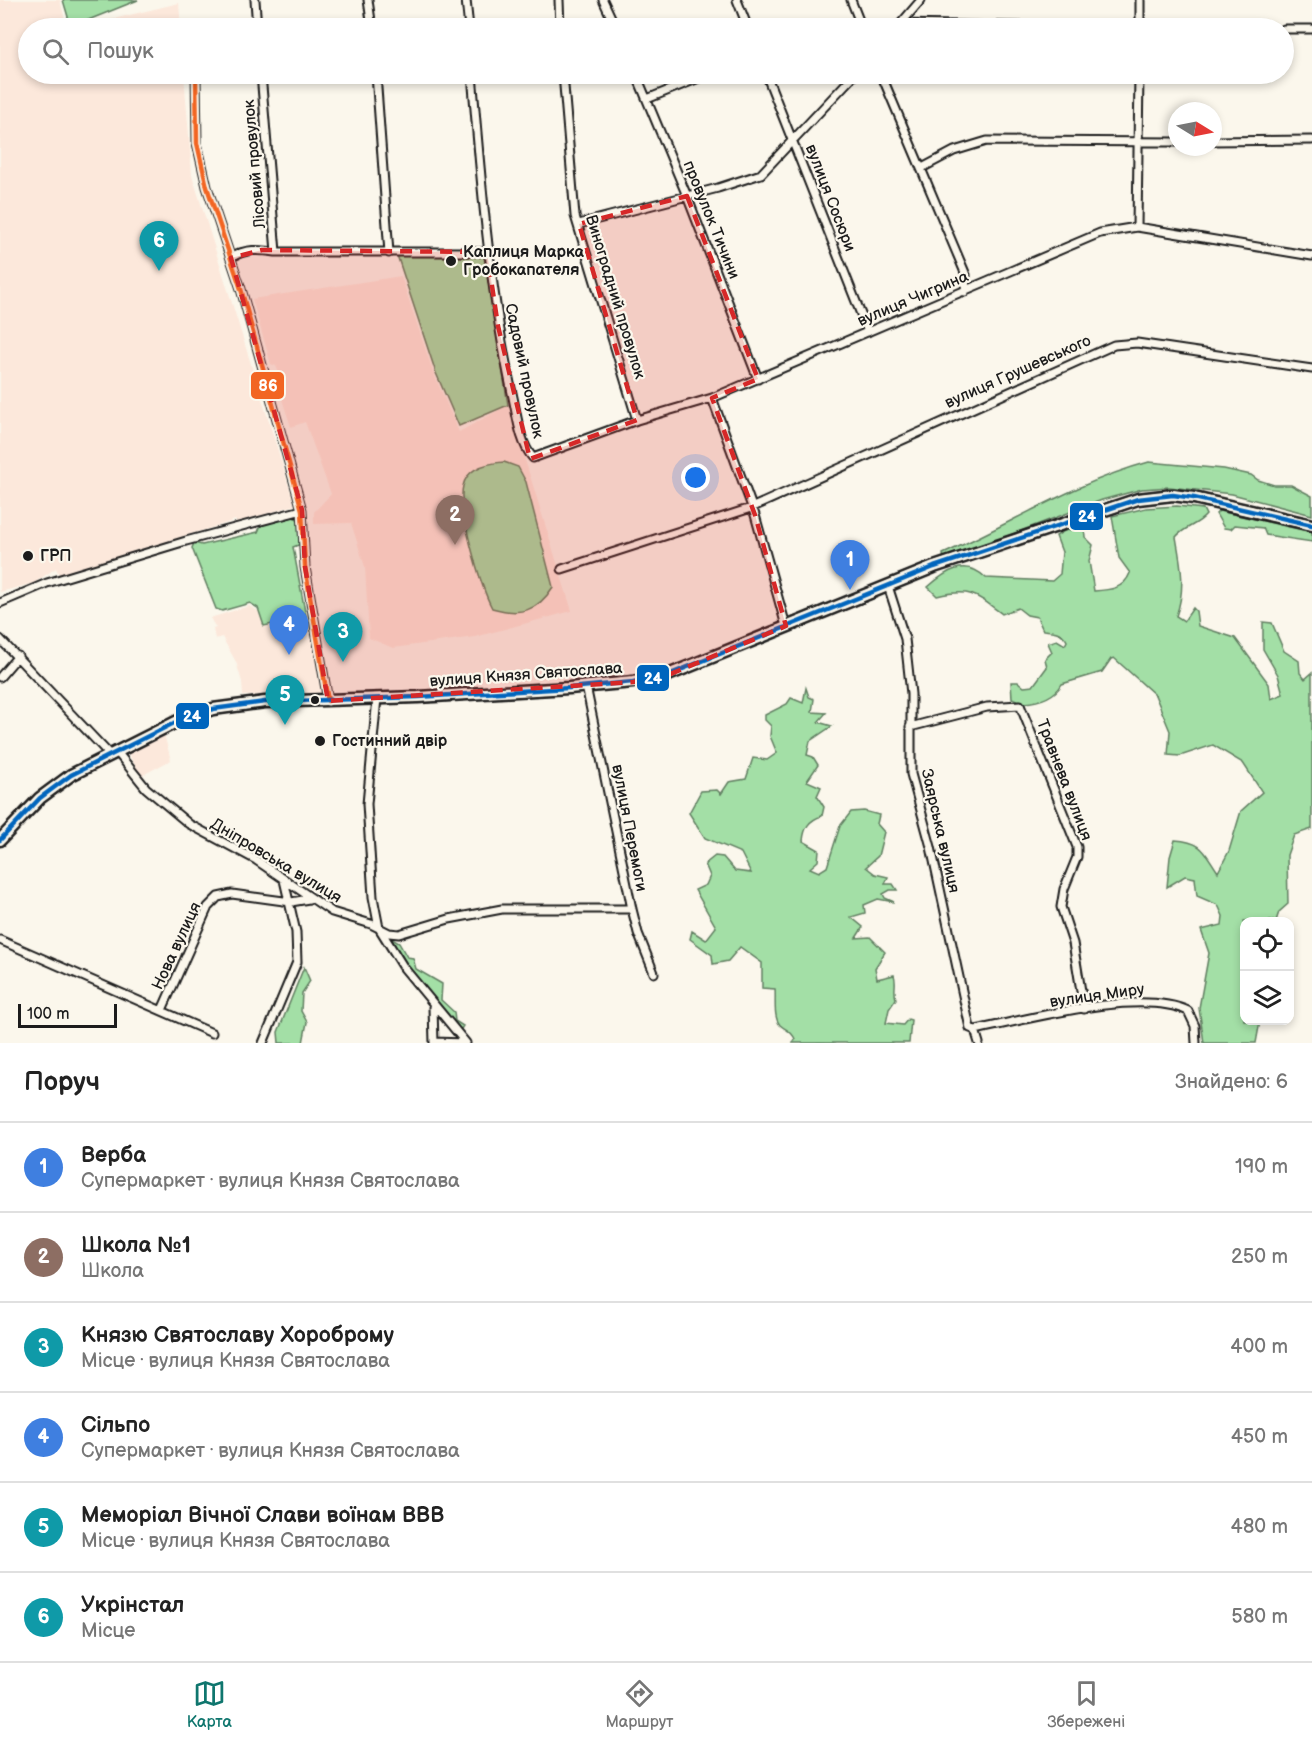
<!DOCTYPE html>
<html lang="uk">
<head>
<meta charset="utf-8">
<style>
	body { margin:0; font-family:"Balsamiq Sans",sans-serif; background:#f2f2f2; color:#222 }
	.controls { position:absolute; right:18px; bottom:18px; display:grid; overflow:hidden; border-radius:12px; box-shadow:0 3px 9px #0003 }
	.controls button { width:54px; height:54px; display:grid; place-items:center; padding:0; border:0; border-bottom:2px solid #e0e0e0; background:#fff; color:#222; font:30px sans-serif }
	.compass { position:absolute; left:1168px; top:102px; width:54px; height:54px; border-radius:50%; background:#fff; box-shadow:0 3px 9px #0003; rotate:100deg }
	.scale { position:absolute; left:18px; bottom:15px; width:99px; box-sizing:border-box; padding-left:6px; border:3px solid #1c1c1c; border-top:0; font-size:16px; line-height:21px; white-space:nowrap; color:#1c1c1c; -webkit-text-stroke:4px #fbf7ec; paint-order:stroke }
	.you { position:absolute; left:696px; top:478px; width:21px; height:21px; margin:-15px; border:4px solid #fff; border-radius:50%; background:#1a73e8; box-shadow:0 0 0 9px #1a73e833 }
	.badge { display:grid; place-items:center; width:39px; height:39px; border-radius:50%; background:#0f766e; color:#fff; font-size:20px; font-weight:700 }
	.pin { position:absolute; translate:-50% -50px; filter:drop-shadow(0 2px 3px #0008) }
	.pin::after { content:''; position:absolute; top:32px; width:21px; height:18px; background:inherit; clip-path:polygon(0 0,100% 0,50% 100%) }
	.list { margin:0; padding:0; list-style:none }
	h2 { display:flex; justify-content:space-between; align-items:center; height:78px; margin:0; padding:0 24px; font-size:26px }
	h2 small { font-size:20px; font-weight:400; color:#767676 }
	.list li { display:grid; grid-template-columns:39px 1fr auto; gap:18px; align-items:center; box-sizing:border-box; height:90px; padding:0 24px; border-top:2px solid #e0e0e0 }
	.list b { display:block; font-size:22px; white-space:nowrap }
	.list p { margin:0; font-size:20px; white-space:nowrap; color:#767676 }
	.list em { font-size:20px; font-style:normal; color:#767676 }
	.icon { flex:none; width:33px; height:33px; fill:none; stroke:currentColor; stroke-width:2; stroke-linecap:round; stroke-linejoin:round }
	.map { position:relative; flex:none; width:1312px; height:1043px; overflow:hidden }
	.search { position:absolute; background:#fff; box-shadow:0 3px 9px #0003; left:18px; right:18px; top:18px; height:66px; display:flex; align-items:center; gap:15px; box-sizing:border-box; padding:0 21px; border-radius:33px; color:#767676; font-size:22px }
	.sheet { height:618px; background:#fff }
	nav { display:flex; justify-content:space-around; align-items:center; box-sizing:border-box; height:84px; border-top:2px solid #e0e0e0; background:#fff; font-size:16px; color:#767676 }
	nav a { display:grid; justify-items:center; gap:3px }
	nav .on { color:#0f766e }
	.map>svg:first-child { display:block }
</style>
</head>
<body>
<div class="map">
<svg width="1312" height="1043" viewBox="0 0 1312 1043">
	<rect width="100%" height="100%" fill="#fbf7ec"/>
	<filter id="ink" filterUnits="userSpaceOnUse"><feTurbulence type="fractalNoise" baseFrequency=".0167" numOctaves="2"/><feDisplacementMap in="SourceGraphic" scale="12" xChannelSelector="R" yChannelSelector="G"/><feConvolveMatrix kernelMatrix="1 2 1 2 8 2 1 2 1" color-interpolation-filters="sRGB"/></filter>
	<g filter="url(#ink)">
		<!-- built -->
		<path fill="#fce8db" d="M0,0H60L67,28H28V74H184L192,175L295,505L237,523L235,520L227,523L59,575L56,568L34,583L0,592Z
			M179,3L181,28H76Z
			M401,276L434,374L459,432L508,405L572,611L475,637L393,648L369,638L365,567L351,523L314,524V512L331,494L305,422L291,427L276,381L279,373L276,366L271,364L252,299Z
			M249,606L260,612L265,626L306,617L308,625L313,624L322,693L243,696L242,682L236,662L222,637L215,639L213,629L216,628L210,618Z
			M164,734L171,760L141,776L128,753Z"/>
		<!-- green -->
		<path fill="#a3dfa6" stroke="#607e61" stroke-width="1.5" d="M63,0H138L71,27Z
			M397,255L484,257L508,405L459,426L436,373Z
			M504,462L518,467L526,482L553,587C537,612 520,616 492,608C481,587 457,507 463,486C467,468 488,463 504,462Z
			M1149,462L1224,469L1251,475L1258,480L1274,485H1291L1312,496V515L1232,494L1169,487L1142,489L1102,500L944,560L943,554C1012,523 1076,482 1149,462Z
			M1177,506L1203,509L1206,515C1198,525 1184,527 1176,537C1181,565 1186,589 1176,616L1184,621L1193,608L1196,611L1198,626L1235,638L1269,684L1271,699L1283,694L1278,675L1263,649V622L1272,623L1284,651L1299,661L1300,673L1305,679L1312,673V829L1294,835L1287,855L1288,904L1279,912L1276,921H1244V1020L1260,1021L1256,1043H1204L1199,1008L1209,953L1201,930L1222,925L1223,916L1218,905L1197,896L1195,878L1185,876L1167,887L1170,857L1175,840C1204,842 1204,852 1218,872L1229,851L1241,811L1262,792L1243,763L1213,745L1180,756L1168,755L1170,731L1155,695L1114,658L1111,659L1102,672L1062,684C1054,698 1039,702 1023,703L1012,698L1011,682H1018L1024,687L1033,686L1047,667L1045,659L1052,652L1048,643L1057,640L1065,645L1067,641C1062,631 1053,631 1043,630L1037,617L1027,615L1018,608L1002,614C976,594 970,588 937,596L928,587C946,571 965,558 986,578L1052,581L1060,574L1062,552L1056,536L1064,531L1084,527L1085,537L1093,545L1089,561L1094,591C1110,590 1124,589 1130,573L1119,558L1112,516L1146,508Z
			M1219,511L1312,532V542L1266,535L1263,528L1235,525L1231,529L1224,528L1216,514Z
			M293,517L300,520L301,544L293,547L306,617L264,626L258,608L250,603L222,611L216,609L192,548L194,543L202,545L258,532L261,525Z
			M806,688L809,697L814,699L812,712L826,713L818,722L832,726L810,741L807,755L813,757L818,765L807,781L821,787L817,796L824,807L822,816C809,820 804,828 803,841L819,850L818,861L810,868L819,872L827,867L840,826L851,812L864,811L879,815L877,824L884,832L878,856L866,867L875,874L888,877L885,884H893L897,890H890L883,894L885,898L894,902L878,899L864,905L865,913L851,917L863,927L856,938L870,937L885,952L875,968L877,979L894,975C897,983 893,990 896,999L889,1009L886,1023L903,1025L908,1019L911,1020L909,1043H793L795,1039C791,1030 787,1031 780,1025C773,1017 776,999 775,989L762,988V963L740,947L728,961L713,964L712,955L690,939L692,931L706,940L716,927L695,890L706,885L710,876L705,864L715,856L723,857L735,871L751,873L741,853L705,838L689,813L701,791L717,790L721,794L729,782L746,779L753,758L767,760L777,753L770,736L771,726L765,720V715L787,704L791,698L803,703Z
			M387,936L399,943L407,957L413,958L416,969L442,984L441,1000L454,1012L455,1021L463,1026L461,1029L457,1030L406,967Z
			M304,967L310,981L302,993L301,1011L307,1022L303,1043H279L278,1032Z"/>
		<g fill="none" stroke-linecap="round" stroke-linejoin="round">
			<!-- street casing -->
			<g stroke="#1c1c1c" stroke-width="11">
				<path id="street" d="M255,0L257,28
					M368,0L372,28
					M466,0L469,28
					M559,0L560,28
					M603,0L616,28
					M737,0L748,28
					M851,0L862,28
					M901,24L1125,28
					M192,27L193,28
					M897,28L921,0
					M1140,28V0
					M1284,29H1312
					M196,74L197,143L207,187L241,289L302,510L305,567L328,701
					M261,74L276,252
					M376,74L389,253
					M472,74C481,181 489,287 512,393C517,414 519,442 533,458L637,420L712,398L1100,233L1137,227L1312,256
					M563,74L575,216L637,420
					M636,74L687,196L758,379
					M766,74L868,332
					M881,74L966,275L965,292
					M647,99L709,74
					M1213,141L1312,140
					M922,168L954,151L987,141L1177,142
					M579,224L718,188L761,174L855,74
					M1137,227L1139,74
					M231,258C245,248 260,250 276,252H487
					M712,398L755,515L786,626
					M562,569L751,508L1114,345L1137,343L1312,369
					M888,586L905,639L911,694V774L931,847L970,1028L975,1030L979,1043
					M0,603L47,583L186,541L302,510
					M0,639L110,755
					M0,677L18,656
					M586,686L632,909L638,933L654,973
					M377,698L367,804L373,897L379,928L404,968L466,1043
					M910,727L987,707L1020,705L1077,847V857L1064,889L1061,907L1073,943L1084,1009
					M117,752L146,788L189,824L256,860L332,912L371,924L389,933L399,934L449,919L502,909H632
					M0,940L212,1033
					M433,1007L434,1043
					M162,1010L208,907L218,897L232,894L291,902L309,899
					M975,1030C1029,1019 1140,988 1188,1011L1195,1026L1196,1043
					M434,1042L465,1043
					M263,1043L297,962L296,932L284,880"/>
			</g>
			<!-- primary casing -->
			<g stroke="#1c1c1c" stroke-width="15">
				<path id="primary" d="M0,840L40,798L71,775L178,721L213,709L265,702L418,697L569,688L633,682L668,675L934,567L1138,499L1173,495L1194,498L1312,525"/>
			</g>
			<!-- street -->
			<use href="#street" stroke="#fbf7ec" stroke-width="7"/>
			<!-- primary -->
			<use href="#primary" stroke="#fbf7ec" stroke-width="10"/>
			<!-- bus-1 casing -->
			<g stroke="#fbf7ec" stroke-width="9">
				<path id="bus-1" d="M196,74L197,143L207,187L241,289L302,510L305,567L328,701"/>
			</g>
			<!-- bus-2 casing -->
			<g stroke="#fbf7ec" stroke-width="9">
				<path id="bus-2" d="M0,840L40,798L71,775L178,721L213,709L265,702L418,697L569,688L633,682L668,675L934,567L1138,499L1173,495L1194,498L1312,525"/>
			</g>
			<!-- bus-1 -->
			<use href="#bus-1" stroke="#f26522" stroke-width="4.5"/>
			<!-- bus-2 -->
			<use href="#bus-2" stroke="#0065bd" stroke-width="4.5"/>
		</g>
	</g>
	<!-- marked area -->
	<path fill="#d62828" fill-opacity="0.2" stroke="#d62828" stroke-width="4.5" stroke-dasharray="12 8" stroke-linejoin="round" d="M687,196L758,379L712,398L755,515L786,626L668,675L633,682L328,701L305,567L302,510L231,258L262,250L487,252L498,326L530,459L637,420L579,224Z"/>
	<!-- markers -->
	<g fill="#1c1c1c" stroke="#fbf7ec" stroke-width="2">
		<circle cx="451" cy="261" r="6"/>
		<circle cx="28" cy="556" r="6"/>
		<circle cx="315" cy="700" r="5"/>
		<circle cx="320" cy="741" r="6"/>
	</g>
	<g text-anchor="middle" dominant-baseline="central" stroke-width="4.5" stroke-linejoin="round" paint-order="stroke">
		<!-- street labels -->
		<g font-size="16" fill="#1c1c1c" stroke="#fbf7ec">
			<text transform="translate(255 164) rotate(-95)">Лісовий провулок</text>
			<text transform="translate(830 198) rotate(69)">вулиця Сосюри</text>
			<text transform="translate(711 220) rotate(68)">провулок Тичини</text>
			<text transform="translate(615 297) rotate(73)">Виноградний провулок</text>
			<text transform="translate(913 299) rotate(-23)">вулиця Чигрина</text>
			<text transform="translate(524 371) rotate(78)">Садовий провулок</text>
			<text transform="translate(1018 372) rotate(-24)">вулиця Грушевського</text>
			<text transform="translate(526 675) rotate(-4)">вулиця Князя Святослава</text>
			<text transform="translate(1064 780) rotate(69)">Травнева вулиця</text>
			<text transform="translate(629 828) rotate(79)">вулиця Перемоги</text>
			<text transform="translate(940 831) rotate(77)">Заярська вулиця</text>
			<text transform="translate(276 861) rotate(31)">Дніпровська вулиця</text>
			<text transform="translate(177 946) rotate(-65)">Нова вулиця</text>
			<text transform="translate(1097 996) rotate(-8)">вулиця Миру</text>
		</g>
		<!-- poi labels -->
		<g font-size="16" font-weight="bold" fill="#1c1c1c" stroke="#fbf7ec" text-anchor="start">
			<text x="463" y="252">Каплиця Марка<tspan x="463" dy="18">Гробокапателя</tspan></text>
			<text x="40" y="556">ГРП</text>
			<text x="332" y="741">Гостинний двір</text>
		</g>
	</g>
	<g stroke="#fbf7ec" stroke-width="2">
		<rect x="250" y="371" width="35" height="29" rx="6" fill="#f26522"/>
		<rect x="1069" y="502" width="35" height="29" rx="6" fill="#0065bd"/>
		<rect x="636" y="664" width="34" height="28" rx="6" fill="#0065bd"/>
		<rect x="175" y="702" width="35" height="28" rx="6" fill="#0065bd"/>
	</g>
	<g font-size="16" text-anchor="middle" font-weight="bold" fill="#fff">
		<text x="268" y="391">86</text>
		<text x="1087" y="522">24</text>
		<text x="653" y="684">24</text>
		<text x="192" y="722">24</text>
	</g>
</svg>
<div class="controls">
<button><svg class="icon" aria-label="locate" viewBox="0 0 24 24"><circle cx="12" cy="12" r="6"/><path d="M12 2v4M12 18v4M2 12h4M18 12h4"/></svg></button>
<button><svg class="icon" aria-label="layers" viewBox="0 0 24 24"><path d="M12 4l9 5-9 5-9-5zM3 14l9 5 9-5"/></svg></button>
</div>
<svg class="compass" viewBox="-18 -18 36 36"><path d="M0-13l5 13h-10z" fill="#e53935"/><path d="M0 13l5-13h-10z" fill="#767676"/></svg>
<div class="scale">100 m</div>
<div class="you"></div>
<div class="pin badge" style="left:850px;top:590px;background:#3f7fe0">1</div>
<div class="pin badge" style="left:455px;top:545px;background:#8d6e63">2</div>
<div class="pin badge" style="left:343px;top:662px;background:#0f9aa8">3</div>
<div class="pin badge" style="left:289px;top:655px;background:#3f7fe0">4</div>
<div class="pin badge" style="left:285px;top:725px;background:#0f9aa8">5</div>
<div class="pin badge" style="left:159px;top:271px;background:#0f9aa8">6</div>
<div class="search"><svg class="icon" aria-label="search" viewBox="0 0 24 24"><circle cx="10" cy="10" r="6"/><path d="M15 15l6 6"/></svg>Пошук</div>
</div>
<section class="sheet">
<h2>Поруч<small>Знайдено: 6</small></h2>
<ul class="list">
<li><span class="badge" style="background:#3f7fe0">1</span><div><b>Верба</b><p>Супермаркет · вулиця Князя Святослава</p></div><em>190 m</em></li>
<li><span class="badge" style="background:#8d6e63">2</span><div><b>Школа №1</b><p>Школа</p></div><em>250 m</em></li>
<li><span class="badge" style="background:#0f9aa8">3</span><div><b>Князю Святославу Хороброму</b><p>Місце · вулиця Князя Святослава</p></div><em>400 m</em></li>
<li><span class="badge" style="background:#3f7fe0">4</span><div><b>Сільпо</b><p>Супермаркет · вулиця Князя Святослава</p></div><em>450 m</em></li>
<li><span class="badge" style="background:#0f9aa8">5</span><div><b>Меморіал Вічної Слави воїнам ВВВ</b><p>Місце · вулиця Князя Святослава</p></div><em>480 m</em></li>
<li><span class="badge" style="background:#0f9aa8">6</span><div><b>Укрінстал</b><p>Місце</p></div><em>580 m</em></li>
</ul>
</section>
<nav>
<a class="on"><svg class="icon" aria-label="map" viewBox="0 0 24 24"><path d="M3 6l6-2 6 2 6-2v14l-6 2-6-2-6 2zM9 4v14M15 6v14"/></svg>Карта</a>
<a><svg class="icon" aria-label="directions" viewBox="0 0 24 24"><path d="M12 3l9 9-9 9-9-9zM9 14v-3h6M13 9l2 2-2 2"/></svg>Маршрут</a>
<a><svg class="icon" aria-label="saved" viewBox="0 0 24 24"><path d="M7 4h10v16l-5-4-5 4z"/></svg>Збережені</a>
</nav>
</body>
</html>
